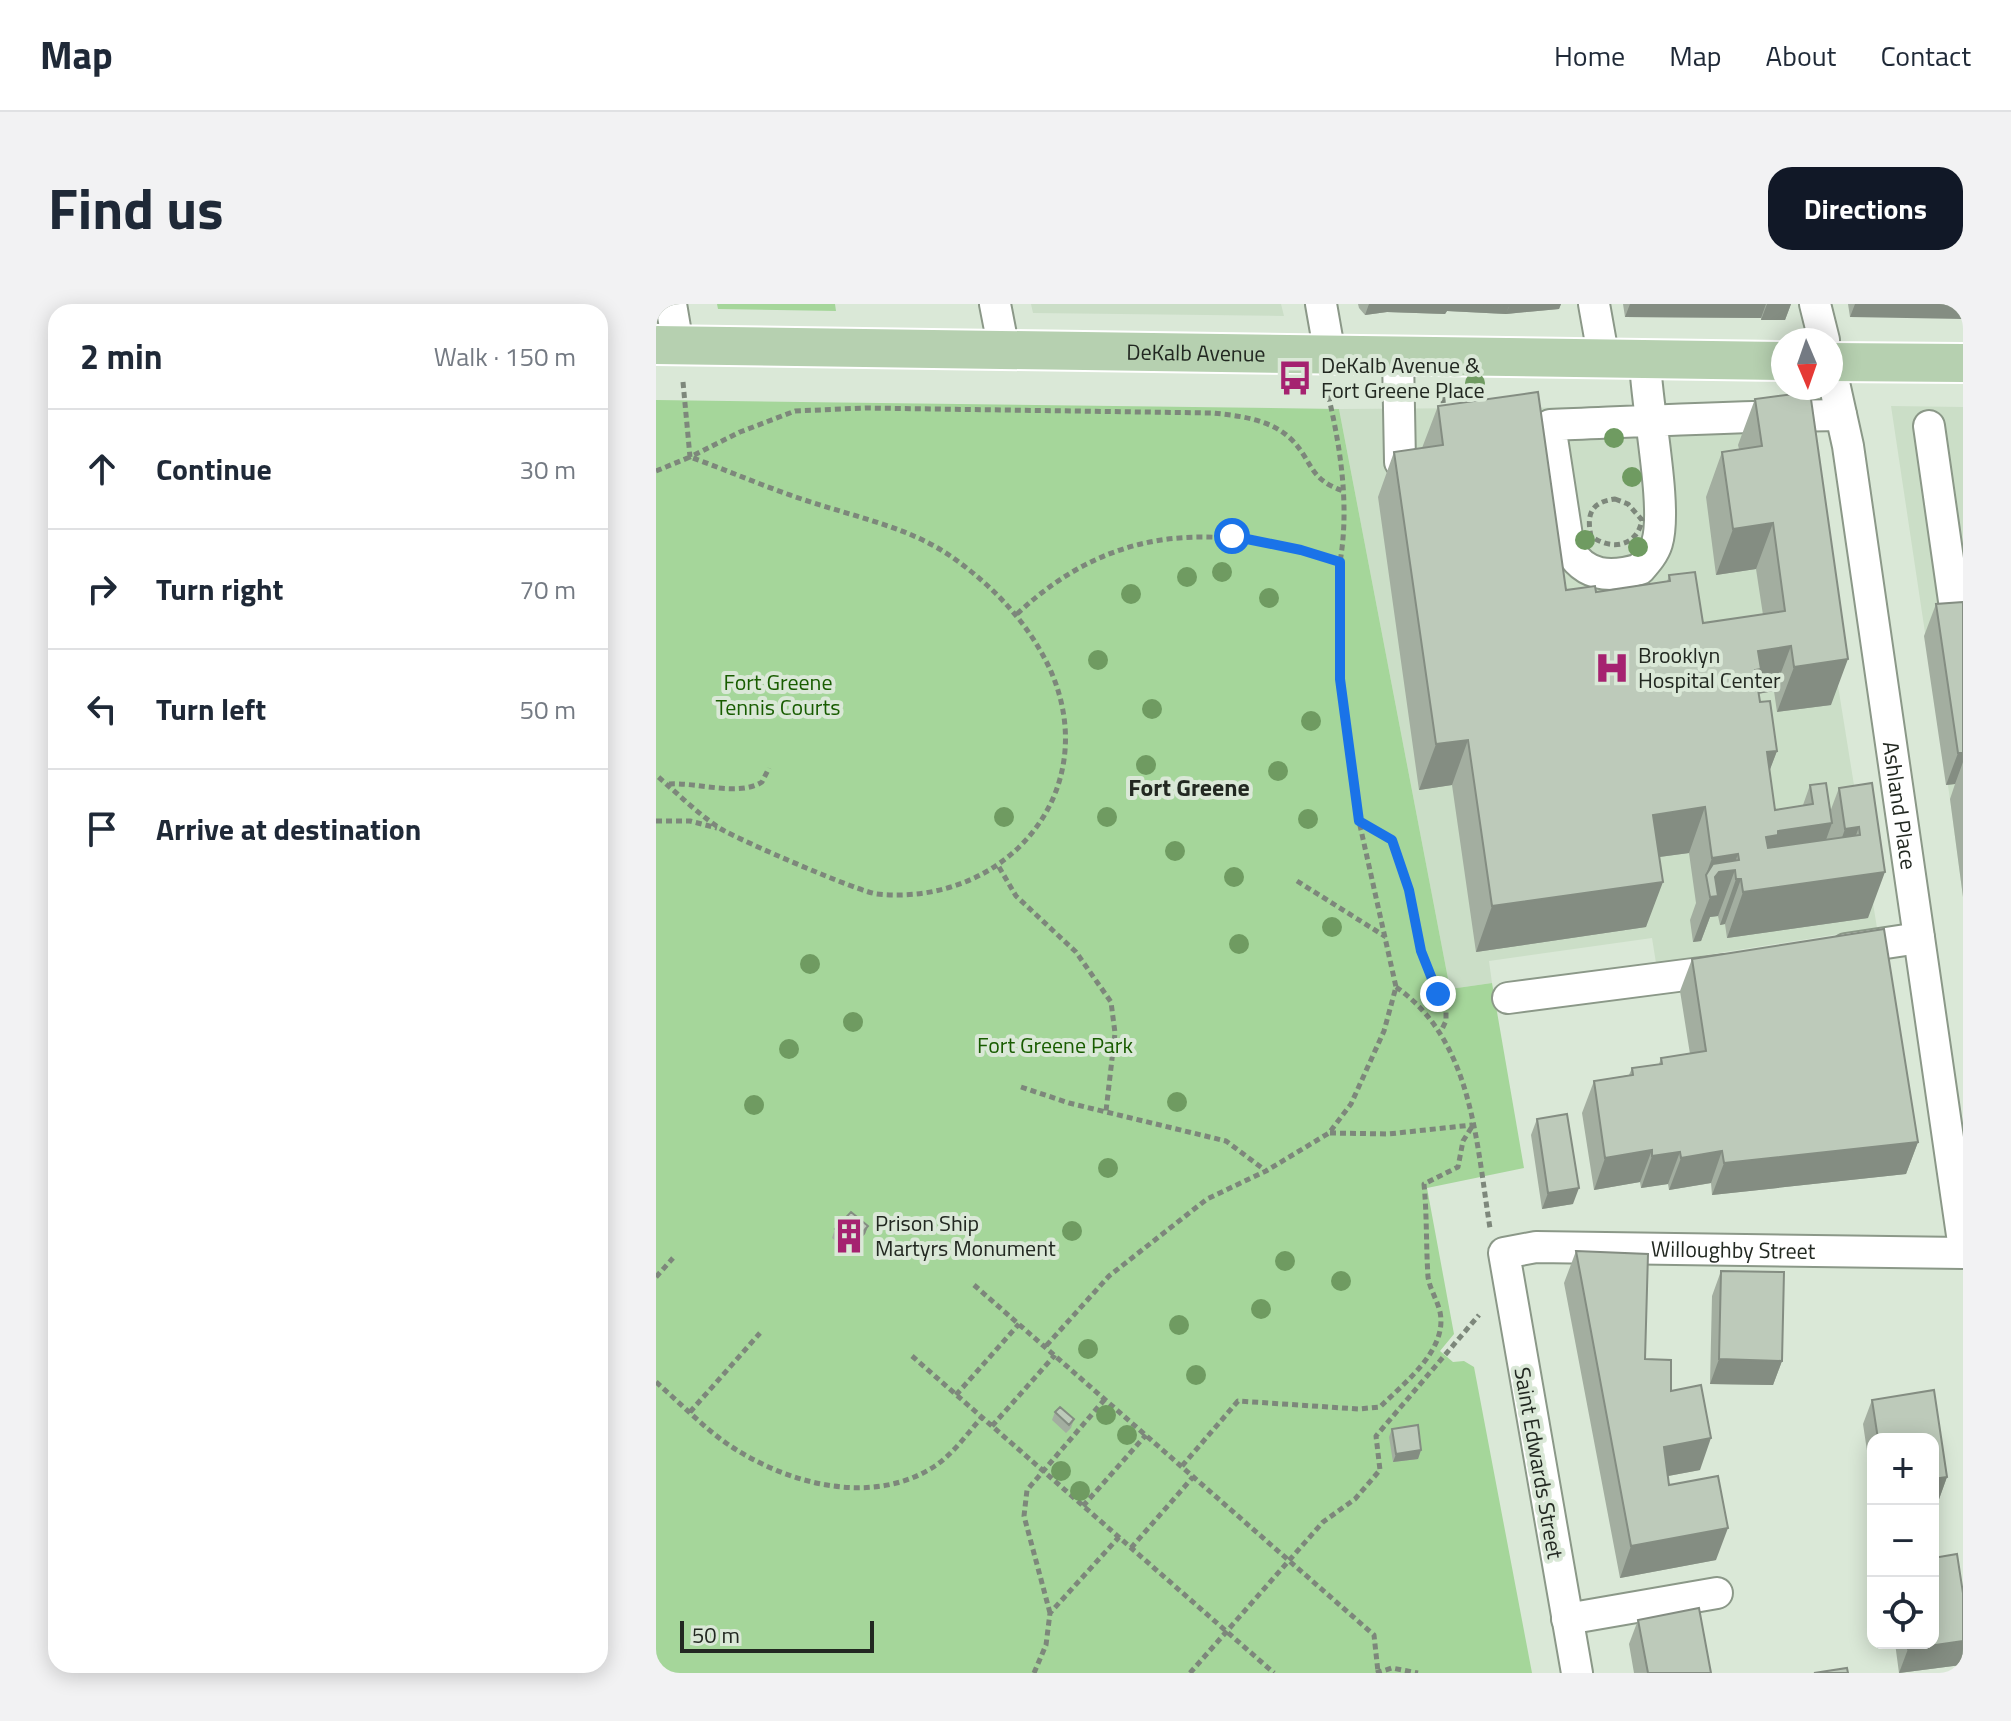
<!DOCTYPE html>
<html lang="en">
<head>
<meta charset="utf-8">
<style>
	body { margin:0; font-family:"Titillium Web",sans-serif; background:#f2f2f3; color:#1f2937 }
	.controls { position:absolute; right:24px; bottom:24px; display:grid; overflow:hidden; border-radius:16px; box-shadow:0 4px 20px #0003 }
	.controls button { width:72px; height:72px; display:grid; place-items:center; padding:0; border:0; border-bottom:2px solid #e0e1e3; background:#fff; color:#1f2937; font:40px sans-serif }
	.compass { position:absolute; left:1115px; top:24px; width:72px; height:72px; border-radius:50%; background:#fff; box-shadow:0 4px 20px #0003; rotate:178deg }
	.scale { position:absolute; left:24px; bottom:20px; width:194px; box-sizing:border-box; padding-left:8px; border:4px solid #222821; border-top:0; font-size:22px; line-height:28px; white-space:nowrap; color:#222821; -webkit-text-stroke:6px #dae8d7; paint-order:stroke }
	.stop { position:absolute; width:24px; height:24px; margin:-18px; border:6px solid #1a73e8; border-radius:50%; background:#fff }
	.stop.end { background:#1a73e8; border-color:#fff; box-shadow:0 2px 8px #0008 }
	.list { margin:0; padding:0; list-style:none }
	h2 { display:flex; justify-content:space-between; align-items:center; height:104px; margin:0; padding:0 32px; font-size:34px }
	h2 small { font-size:26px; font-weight:400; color:#747a83 }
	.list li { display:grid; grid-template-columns:52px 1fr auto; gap:24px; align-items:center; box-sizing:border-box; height:120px; padding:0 32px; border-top:2px solid #e0e1e3 }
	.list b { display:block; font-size:30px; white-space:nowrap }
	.list em { font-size:26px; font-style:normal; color:#747a83 }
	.icon { flex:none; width:44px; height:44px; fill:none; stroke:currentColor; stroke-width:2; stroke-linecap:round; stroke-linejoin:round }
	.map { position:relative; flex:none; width:1307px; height:1369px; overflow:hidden; border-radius:24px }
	header { display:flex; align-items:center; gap:48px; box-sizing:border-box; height:112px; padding:0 40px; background:#fff; border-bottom:2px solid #e0e1e3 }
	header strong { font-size:38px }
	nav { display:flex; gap:44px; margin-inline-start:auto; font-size:28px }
	.intro { display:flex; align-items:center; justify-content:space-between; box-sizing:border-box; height:192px; padding:0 48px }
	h1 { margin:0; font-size:56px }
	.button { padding:20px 36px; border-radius:24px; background:#111827; color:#fff; font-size:28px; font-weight:700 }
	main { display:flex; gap:48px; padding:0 48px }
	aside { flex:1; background:#fff; border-radius:24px; box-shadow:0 4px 20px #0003 }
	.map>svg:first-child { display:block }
</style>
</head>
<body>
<header>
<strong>Map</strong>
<nav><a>Home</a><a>Map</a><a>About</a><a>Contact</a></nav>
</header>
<div class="intro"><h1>Find us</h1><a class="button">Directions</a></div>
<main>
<aside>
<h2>2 min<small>Walk · 150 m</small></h2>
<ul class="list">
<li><svg class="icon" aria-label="ahead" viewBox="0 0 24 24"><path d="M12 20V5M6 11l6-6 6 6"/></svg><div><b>Continue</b></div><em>30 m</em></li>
<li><svg class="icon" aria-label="right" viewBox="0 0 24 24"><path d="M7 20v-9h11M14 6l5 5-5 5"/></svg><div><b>Turn right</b></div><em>70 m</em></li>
<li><svg class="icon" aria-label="left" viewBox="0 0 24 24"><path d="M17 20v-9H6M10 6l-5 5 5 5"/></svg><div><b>Turn left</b></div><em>50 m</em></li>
<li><svg class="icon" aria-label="arrive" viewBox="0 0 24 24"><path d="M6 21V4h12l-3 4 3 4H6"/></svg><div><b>Arrive at destination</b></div></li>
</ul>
</aside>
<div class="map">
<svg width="1307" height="1369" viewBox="0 0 1307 1369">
	<rect width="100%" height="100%" fill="#dae8d7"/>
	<!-- built -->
	<path fill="#cbdec7" d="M375,0H625L628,12L377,9Z
		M1137,102L1221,624L1000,659L996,634L833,657L836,679L794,685L683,105Z
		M1235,102L1307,103V593L1294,495Z"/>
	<!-- green -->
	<path fill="#a5d69a" d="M61,0H179L180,7L62,5Z
		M0,96L683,105L794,685L836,679L868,864L771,884L798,1030L784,1047L797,1058L808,1057L818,1063L876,1369H0Z"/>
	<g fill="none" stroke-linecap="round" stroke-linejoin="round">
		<!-- minor casing -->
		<g stroke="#8b9888" stroke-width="34">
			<g id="minor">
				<path d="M15,0L22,41"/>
				<path d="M339,0L348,46"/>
				<path d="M665,0L674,51"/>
				<path d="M938,0L948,56"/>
				<path d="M1159,0L1168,36"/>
				<path d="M742,52L744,158"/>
				<path d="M989,56C990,101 1012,203 1001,239C998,249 991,257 984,265C955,274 929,273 913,245L894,121C991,117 1088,112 1185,111"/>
				<path id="s1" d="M1175,65L1192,142L1307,938"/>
				<path d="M1273,122L1300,311L1307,310"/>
				<path d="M1190,645L1263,634"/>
				<path d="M852,694L1068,666"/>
				<path d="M911,1315L1061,1289"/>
				<path id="s2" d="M921,1369L848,949L880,943L1307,949"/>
			</g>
		</g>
		<!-- major casing -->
		<g stroke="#fff" stroke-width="42">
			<g id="major">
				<path id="s3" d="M0,41L1127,57"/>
				<path d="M1175,58L1307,59"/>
			</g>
		</g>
		<!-- path -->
		<path stroke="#7d877b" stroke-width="5" stroke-dasharray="6 4" stroke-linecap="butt" d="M27,78L34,153L84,128L139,107L209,104L557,109C584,112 614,115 635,135C658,158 651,174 687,187
			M670,82C684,139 694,200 684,258
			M786,83L788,108
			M0,167L34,153C76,168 116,186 158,199C204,214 253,224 293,251C335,280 371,317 393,363C450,486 351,603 221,590C203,588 83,536 65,525C42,510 21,489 0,471
			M959,195L972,200L986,216C981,243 955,247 935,232C930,209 936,198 959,195Z
			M361,310C459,218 562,219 684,258L683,332L689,427L703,517L740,683L728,727L695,800L673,829L610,867L551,895L453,972L389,1043
			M13,480C41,478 83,493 106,478L113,464
			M0,517H34L61,524
			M703,517L736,536L753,586L765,647L790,703V717L785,727
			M343,563L360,592L420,648L455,698L459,729L450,807
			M641,577L730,633
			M740,683C817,737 820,838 834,924
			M365,783L413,799L570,837L610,867
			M674,829L732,830L816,821
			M0,973L17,954
			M318,981L718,1331L722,1368
			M256,1052L618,1369
			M0,1078C23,1098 45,1121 70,1139C128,1179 215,1204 279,1162C297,1150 311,1130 326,1113
			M300,1091L363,1020
			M34,1108L104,1029
			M336,1122L399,1051
			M526,1162L582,1097L702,1105L724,1103C748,1079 792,1046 784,1008C781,995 774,986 772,973C770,942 771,911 768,880L802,863L807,837L817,821
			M427,1202L490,1131
			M475,1244L537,1173
			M394,1309L368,1212L371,1186L449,1095
			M378,1369L390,1341L394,1309L463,1233
			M534,1369L667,1218L699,1195L724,1166L720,1132L823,1011
			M720,1369L736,1364L762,1369"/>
		<!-- minor -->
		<use href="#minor" stroke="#fff" stroke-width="30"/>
		<!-- major -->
		<use href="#major" stroke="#b6d0b0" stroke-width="38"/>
	</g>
	<!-- trees -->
	<g fill="#6f9b61">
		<circle cx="819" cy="79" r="10"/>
		<circle cx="958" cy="134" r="10"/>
		<circle cx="976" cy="173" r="10"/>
		<circle cx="929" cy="236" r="10"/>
		<circle cx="982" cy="243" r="10"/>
		<circle cx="566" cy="268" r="10"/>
		<circle cx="531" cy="273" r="10"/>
		<circle cx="475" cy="290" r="10"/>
		<circle cx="613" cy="294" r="10"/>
		<circle cx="442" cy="356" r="10"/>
		<circle cx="496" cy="405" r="10"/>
		<circle cx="655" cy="417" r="10"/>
		<circle cx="490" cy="461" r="10"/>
		<circle cx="622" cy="467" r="10"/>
		<circle cx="348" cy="513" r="10"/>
		<circle cx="451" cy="513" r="10"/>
		<circle cx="652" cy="515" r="10"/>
		<circle cx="519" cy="547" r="10"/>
		<circle cx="578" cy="573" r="10"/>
		<circle cx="676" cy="623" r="10"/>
		<circle cx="583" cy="640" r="10"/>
		<circle cx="154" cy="660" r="10"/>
		<circle cx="197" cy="718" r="10"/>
		<circle cx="133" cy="745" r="10"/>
		<circle cx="521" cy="798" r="10"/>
		<circle cx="98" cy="801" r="10"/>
		<circle cx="452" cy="864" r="10"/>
		<circle cx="416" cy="927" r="10"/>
		<circle cx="629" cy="957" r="10"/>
		<circle cx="685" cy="977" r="10"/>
		<circle cx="605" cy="1005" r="10"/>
		<circle cx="523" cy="1021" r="10"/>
		<circle cx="432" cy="1045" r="10"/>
		<circle cx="540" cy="1071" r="10"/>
		<circle cx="450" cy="1111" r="10"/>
		<circle cx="471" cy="1131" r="10"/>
		<circle cx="405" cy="1167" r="10"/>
		<circle cx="424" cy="1187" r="10"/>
	</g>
	<!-- wall -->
	<path fill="#a3aea0" d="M702,0H905L903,5L850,10L791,7L789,10L731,8L709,11L703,4Z
		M967,0H1135L1129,16H1105V14L969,13Z
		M1192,0H1307L1194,13Z
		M1099,95L1175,401L1121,408L1118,387L1102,390L1104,398L1121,447L1113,467L1119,506L1147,501L1154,481L1174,508L1183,484L1216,479L1212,614L1071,634L1069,620L1064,621L1062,612L1054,613L1045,637L1037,638L1034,616L1040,599L1033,549L1003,553L990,623L820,648L796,481L763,486L722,193L738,148L766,144L782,102L910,286L940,288L1011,278L1013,271L1047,319L1107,311L1100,265L1060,271L1050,193L1066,148L1083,145L1082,141Z
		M1307,298V593L1294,495L1299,480L1290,481L1268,332L1280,300Z
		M1036,655L1262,838L1250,870L1056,891L1055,879L1013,886L1012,880L985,884L984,878L938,886L926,809L938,777L973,771L976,764L1003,760L1005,754L1034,750L1024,687Z
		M881,815L917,900L886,905L875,831Z
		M212,922L209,930L193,948L176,934L179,925Z
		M920,947L989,1055L1044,1166L1012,1172L1013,1181L1060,1256L964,1274L908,979Z
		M1065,967L1126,1057L1117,1081L1054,1080L1056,992Z
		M1278,1086L1291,1173L1282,1198H1277V1135H1217V1187L1207,1120L1216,1096Z
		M399,1108L418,1115L415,1124L410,1129L396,1116Z
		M736,1125L765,1146L762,1155L737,1158L733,1133Z
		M1307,1289V1355L1305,1361L1243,1369L1239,1339H1277Z
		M982,1316L1055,1369H978L973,1340Z"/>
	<!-- shaded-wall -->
	<path fill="#848d82" d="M713,0H820L853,2L850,10L791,7L789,10L731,8L709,11Z
		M854,0H905L903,5L850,10Z
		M974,0H1110L1105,14L969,13Z
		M1111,0H1135L1129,16H1105Z
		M1199,0H1307V15L1194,13Z
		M1117,219L1100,265L1060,271L1077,225Z
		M1135,342L1118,387L1095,391L1102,347Z
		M1192,355L1175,401L1121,408L1138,363Z
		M812,436L796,481L763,486L780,440Z
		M1121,447L1104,492L1111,448Z
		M1302,449H1307V458L1299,480L1290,481Z
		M1049,503L1033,549L981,556L997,511Z
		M1176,519L1160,564L1107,572L1110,533L1122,527Z
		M1203,523L1186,569L1173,570L1189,525Z
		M1082,550L1076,567L1079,566L1062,612L1054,613L1045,637L1037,638L1054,593L1050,571L1056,554Z
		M1229,568L1212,614L1071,634L1087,588Z
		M1080,575H1085L1069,620L1064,621Z
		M1007,578L990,623L820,648L836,602Z
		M1262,838L1250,870L1056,891L1068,859Z
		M996,846L984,878L938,886L949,854Z
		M1066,847L1055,879L1013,886L1025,854Z
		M1024,848L1012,880L985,884L996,852Z
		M923,884L917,900L886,905L892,889Z
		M212,922L209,930L193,948L196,940Z
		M1063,1055L1126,1057L1117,1081L1054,1080Z
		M1055,1134L1044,1166L996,1175L1008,1143Z
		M765,1146L762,1155L737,1158L740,1150Z
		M1291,1173L1282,1198H1277V1175Z
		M1072,1224L1060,1256L964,1274L975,1242Z
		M1307,1337V1355L1305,1361L1243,1369L1252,1345Z"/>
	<!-- building -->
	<path fill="#bdcaba" stroke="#848d82" stroke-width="2" d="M820,0H853V2Z
		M882,88L910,286L939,282L940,288L1014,277L1013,271L1039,268L1047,319L1129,307L1117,219L1077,225L1066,148L1106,142L1099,95L1154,88L1192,355L1138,363L1135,342L1102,347L1105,365L1099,366L1104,398L1114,397L1121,447L1111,448L1119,506L1157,500L1154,481L1170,479L1176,519L1122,527V531L1110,533L1112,544L1204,531L1203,523L1189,525L1183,484L1216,479L1229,568L1087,588L1085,575H1080L1079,566L1063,568L1059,573L1062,592L1054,593L1050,571L1057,560L1083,556L1082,550L1056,554L1049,503L997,511L1007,578L836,602L812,436L780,440L738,148L787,141L782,102Z
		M1307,298V449H1302L1280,300Z
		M1228,625L1262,838L1068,859L1066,847L1025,854L1024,848L996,852V846L949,854L938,777L977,771L976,764L1006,760L1005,754L1050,747L1036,655Z
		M911,810L923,884L892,889L881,815Z
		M195,908L212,922L196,940L179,925Z
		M920,947L992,950L989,1055L1015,1056V1087L1045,1081L1055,1134L1008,1143L1013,1181L1062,1172L1072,1224L975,1242Z
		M1065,967L1128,968L1126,1057L1063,1055Z
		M1278,1086L1291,1173L1277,1175V1135H1222L1216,1096Z
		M404,1103L418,1115L413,1121L399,1108Z
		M762,1121L765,1146L740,1150L736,1125Z
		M1301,1250L1307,1289V1337L1252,1345L1251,1339H1277V1254Z
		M1043,1304L1055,1369H992L982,1316Z
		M1191,1364L1192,1369H1158Z"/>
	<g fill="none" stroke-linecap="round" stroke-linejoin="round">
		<!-- route -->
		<path stroke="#1a73e8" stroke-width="10" d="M576,232L645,246L684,258V375L703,517L736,536L753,586L765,647L782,690"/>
	</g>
	<!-- icons -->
	<defs>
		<g id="bus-bare" transform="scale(2.76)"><path d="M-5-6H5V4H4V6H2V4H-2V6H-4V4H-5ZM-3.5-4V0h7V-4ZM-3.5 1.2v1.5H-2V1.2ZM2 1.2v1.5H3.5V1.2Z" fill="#a52270" stroke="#dae8d7" stroke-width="2.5" paint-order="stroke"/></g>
		<g id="hospital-bare" transform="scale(2.76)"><path d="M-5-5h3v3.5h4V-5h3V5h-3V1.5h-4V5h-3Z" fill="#a52270" stroke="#dae8d7" stroke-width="2.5" paint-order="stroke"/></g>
		<g id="building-bare" transform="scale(2.76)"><path d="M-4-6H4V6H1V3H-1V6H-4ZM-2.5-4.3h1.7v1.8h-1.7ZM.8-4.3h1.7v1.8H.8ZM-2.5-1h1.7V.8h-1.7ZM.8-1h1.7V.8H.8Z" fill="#a52270" stroke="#dae8d7" stroke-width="2.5" paint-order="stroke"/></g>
	</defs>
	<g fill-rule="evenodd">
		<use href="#bus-bare" x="639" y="74"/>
		<use href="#hospital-bare" x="956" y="364"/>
		<use href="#building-bare" x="193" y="932"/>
	</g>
	<g text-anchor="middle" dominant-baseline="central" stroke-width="8" stroke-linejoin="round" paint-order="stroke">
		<!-- street labels -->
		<g font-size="22" fill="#222821" stroke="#dae8d7">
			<text stroke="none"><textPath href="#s3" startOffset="540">DeKalb Avenue</textPath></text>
			<text stroke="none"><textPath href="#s1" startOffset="442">Ashland Place</textPath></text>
			<text stroke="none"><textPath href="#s2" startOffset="656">Willoughby Street</textPath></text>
			<text transform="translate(883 1159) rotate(80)">Saint Edwards Street</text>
		</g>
		<!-- poi labels -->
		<g font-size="22" fill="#222821" stroke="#dae8d7" text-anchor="start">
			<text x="665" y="61">DeKalb Avenue &amp;<tspan x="665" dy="25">Fort Greene Place</tspan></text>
			<text x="982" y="351">Brooklyn<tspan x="982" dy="25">Hospital Center</tspan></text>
			<text x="219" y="919">Prison Ship<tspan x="219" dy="25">Martyrs Monument</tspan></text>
		</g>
		<!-- park labels -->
		<g font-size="22" fill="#185c00" stroke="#dae8d7">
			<text x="122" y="378">Fort Greene<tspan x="122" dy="25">Tennis Courts</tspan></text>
			<text x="399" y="741">Fort Greene Park</text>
		</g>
		<!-- neighbourhood labels -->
		<g font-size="24" font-weight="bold" fill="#222821" stroke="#dae8d7">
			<text x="533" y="483">Fort Greene</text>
		</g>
	</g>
</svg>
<div class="controls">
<button>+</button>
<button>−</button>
<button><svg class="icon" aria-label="locate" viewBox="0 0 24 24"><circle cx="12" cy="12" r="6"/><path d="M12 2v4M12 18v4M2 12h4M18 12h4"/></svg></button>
</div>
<svg class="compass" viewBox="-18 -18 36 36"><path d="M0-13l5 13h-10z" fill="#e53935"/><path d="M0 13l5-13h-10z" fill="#747a83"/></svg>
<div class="scale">50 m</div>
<div class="stop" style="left:576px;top:232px"></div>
<div class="stop end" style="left:782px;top:690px"></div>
</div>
</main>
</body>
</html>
